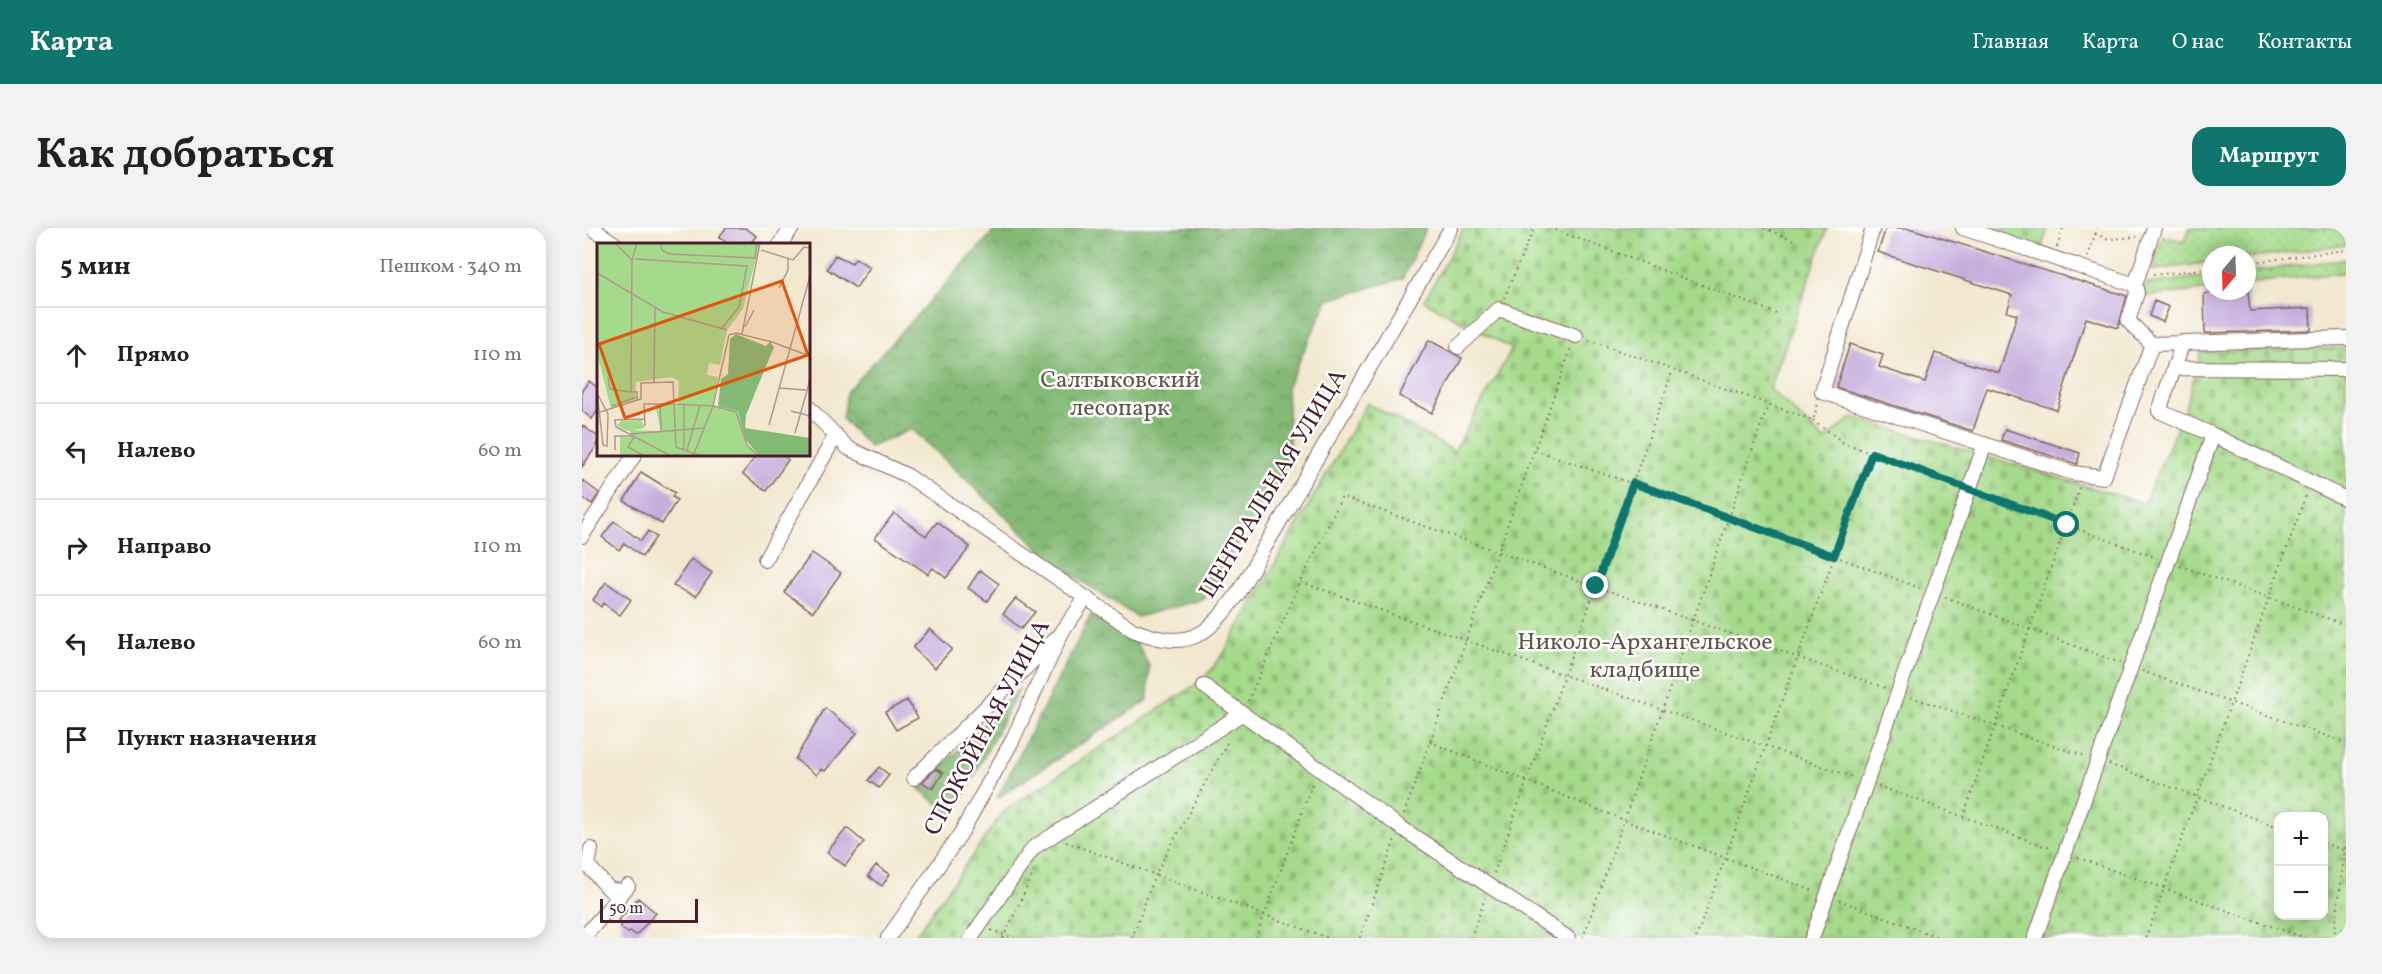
<!DOCTYPE html>
<html lang="ru">
<head>
<meta charset="utf-8">
<style>
	body { margin:0; font-family:Vollkorn,serif; background:#f2f2f2; color:#202124 }
	.controls { position:absolute; right:18px; bottom:18px; display:grid; overflow:hidden; border-radius:12px; box-shadow:0 3px 15px #0003 }
	.controls button { width:54px; height:54px; display:grid; place-items:center; padding:0; border:0; border-bottom:2px solid #e0e0e0; background:#fff; color:#202124; font:30px sans-serif }
	.compass { position:absolute; left:1620px; top:18px; width:54px; height:54px; border-radius:50%; background:#fff; box-shadow:0 3px 15px #0003; rotate:199deg }
	.scale { position:absolute; left:18px; bottom:15px; width:98px; box-sizing:border-box; padding-left:6px; border:3px solid #4a1f2b; border-top:0; font-size:16px; line-height:21px; white-space:nowrap; color:#4a1f2b; -webkit-text-stroke:4px #fff; paint-order:stroke }
	.stop { position:absolute; width:18px; height:18px; margin:-14px; border:4px solid #0f766e; border-radius:50%; background:#fff }
	.stop.end { background:#0f766e; border-color:#fff; box-shadow:0 2px 6px #0008 }
	.list { margin:0; padding:0; list-style:none }
	h2 { display:flex; justify-content:space-between; align-items:center; height:78px; margin:0; padding:0 24px; font-size:26px }
	h2 small { font-size:20px; font-weight:400; color:#757577 }
	.list li { display:grid; grid-template-columns:39px 1fr auto; gap:18px; align-items:center; box-sizing:border-box; height:96px; padding:0 24px; border-top:2px solid #e0e0e0 }
	.list b { display:block; font-size:22px; white-space:nowrap }
	.list em { font-size:20px; font-style:normal; color:#757577 }
	.icon { flex:none; width:33px; height:33px; fill:none; stroke:currentColor; stroke-width:2; stroke-linecap:round; stroke-linejoin:round }
	.map { position:relative; flex:none; width:1764px; height:710px; overflow:hidden; border-radius:18px }
	header { display:flex; align-items:center; gap:36px; box-sizing:border-box; height:84px; padding:0 30px; background:#0f766e; color:#fff }
	header strong { font-size:28px }
	nav { display:flex; gap:33px; margin-inline-start:auto; font-size:21px }
	.intro { display:flex; align-items:center; justify-content:space-between; box-sizing:border-box; height:144px; padding:0 36px }
	h1 { margin:0; font-size:42px }
	.button { padding:15px 27px; border-radius:18px; background:#0f766e; color:#fff; font-size:21px; font-weight:700 }
	main { display:flex; gap:36px; padding:0 36px }
	aside { flex:1; background:#fff; border-radius:18px; box-shadow:0 3px 15px #0003 }
	.map>svg:first-child { display:block }
</style>
</head>
<body>
<header>
<strong>Карта</strong>
<nav><a>Главная</a><a>Карта</a><a>О нас</a><a>Контакты</a></nav>
</header>
<div class="intro"><h1>Как добраться</h1><a class="button">Маршрут</a></div>
<main>
<aside>
<h2>5 мин<small>Пешком · 340 m</small></h2>
<ul class="list">
<li><svg class="icon" aria-label="ahead" viewBox="0 0 24 24"><path d="M12 20V5M6 11l6-6 6 6"/></svg><div><b>Прямо</b></div><em>110 m</em></li>
<li><svg class="icon" aria-label="left" viewBox="0 0 24 24"><path d="M17 20v-9H6M10 6l-5 5 5 5"/></svg><div><b>Налево</b></div><em>60 m</em></li>
<li><svg class="icon" aria-label="right" viewBox="0 0 24 24"><path d="M7 20v-9h11M14 6l5 5-5 5"/></svg><div><b>Направо</b></div><em>110 m</em></li>
<li><svg class="icon" aria-label="left" viewBox="0 0 24 24"><path d="M17 20v-9H6M10 6l-5 5 5 5"/></svg><div><b>Налево</b></div><em>60 m</em></li>
<li><svg class="icon" aria-label="arrive" viewBox="0 0 24 24"><path d="M6 21V4h12l-3 4 3 4H6"/></svg><div><b>Пункт назначения</b></div></li>
</ul>
</aside>
<div class="map">
<svg width="1764" height="710" viewBox="0 0 1764 710">
	<defs>
		<pattern id="grass-dots" width="8" height="8" patternUnits="userSpaceOnUse" patternTransform="scale(1.5)"><rect width="8" height="8" fill="#a5da8a"/><path d="M2 2h.1M6 6h.1" fill="none" stroke="#90bb77" stroke-width="1.8" stroke-linecap="round"/></pattern>
		<pattern id="forest-crowns" width="20" height="18" patternUnits="userSpaceOnUse" patternTransform="scale(1.5)"><rect width="20" height="18" fill="#84ba76"/><path d="M2 6a3 3 0 1 1 6 0M12 15a3 3 0 1 1 6 0" fill="none" stroke="#6e9761"/></pattern>
		<pattern id="cemetery-stones" width="16" height="16" patternUnits="userSpaceOnUse" patternTransform="scale(1.5)"><rect width="16" height="16" fill="#a5da8a"/><path d="M2 7V4a2 2 0 0 1 4 0v3zM10 15v-3a2 2 0 0 1 4 0v3z" fill="#90bb77"/></pattern>
	</defs>
	<rect width="100%" height="100%" fill="#fff"/>
	<filter id="ink" filterUnits="userSpaceOnUse"><feTurbulence type="fractalNoise" baseFrequency=".0167" numOctaves="2"/><feDisplacementMap in="SourceGraphic" scale="12" xChannelSelector="R" yChannelSelector="G"/><feConvolveMatrix kernelMatrix="1 2 1 2 8 2 1 2 1" color-interpolation-filters="sRGB"/></filter>
	<filter id="wash" filterUnits="userSpaceOnUse"><feTurbulence type="fractalNoise" baseFrequency=".008" numOctaves="4" result="noise"/><feDisplacementMap in="SourceGraphic" scale="24" xChannelSelector="R" yChannelSelector="G"/><feGaussianBlur stdDeviation="1.35" result="paint"/><feColorMatrix in="noise" values="0 0 0 0 0 0 0 0 0 0 0 0 0 0 0 0 0 1.4 0 .05"/><feComposite in="paint" operator="in"/></filter>
	<g filter="url(#wash)">
		<rect width="100%" height="100%" fill="#f2e8cf"/>
		<!-- grass -->
		<path fill="url(#grass-dots)" stroke="#787c5a" stroke-width="1.5" d="M1607,0H1764V17L1665,30V27H1629V34L1570,42L1581,8L1603,14Z
			M1764,31V44L1665,56V44Z
			M1629,48V61L1560,69L1565,56Z"/>
		<!-- forest -->
		<path fill="url(#forest-crowns)" stroke="#676c50" stroke-width="1.5" d="M415,0H844L821,50L746,72L705,159L708,232L622,371L555,389L479,340L330,201L288,219L260,191L264,164Z
			M509,387L555,415L567,438L566,472L415,570Z
			M438,460L371,587L337,561Z"/>
		<!-- cemetery -->
		<path fill="url(#cemetery-stones)" stroke="#787c5a" stroke-width="1.5" fill-rule="evenodd" d="M882,0H1245L1188,161L1243,212L1271,189L1562,275L1601,187L1619,124L1764,120V710H331L422,583L621,452L642,425L785,175L872,223L930,121L842,73ZM1696,588H1742V688H1696Z
			M1386,0H1466L1459,22Z"/>
		<g id="blocks">
			<!-- building -->
			<path fill="#c5addb" d="M144,0H163L175,8L169,16H148L137,9Z
				M1304,0H1327L1545,68L1536,100L1504,90L1475,182L1405,160L1391,203L1254,159L1268,116L1301,127L1297,139L1343,154L1353,125L1417,145L1435,87L1425,84L1430,67L1296,24Z
				M253,27L270,35L273,30L288,39L274,60L245,41Z
				M1651,63H1666L1668,83L1728,80L1729,102L1623,105L1622,66Z
				M1572,73L1587,79L1581,94L1567,88Z
				M847,112L880,130L850,185L817,168Z
				M7,153L16,160V182L10,191L0,183V162Z
				M0,197L16,209V216L0,239Z
				M1423,201L1498,225L1495,236L1419,212Z
				M175,226H199L206,232L184,263L161,246Z
				M59,244L93,265L90,269L95,272L80,296L42,273Z
				M0,252L17,265L10,276L0,269Z
				M312,285L344,308L355,294L388,319L364,350L351,340L346,346L293,310Z
				M32,293L59,313L66,303L74,309L60,329L42,315L37,322L20,309Z
				M230,325L259,345L231,384L202,364Z
				M109,331L130,345L114,368L91,358Z
				M398,342L417,356L405,373L386,360Z
				M24,354L49,372L38,387L21,375L19,379L11,372Z
				M434,370L453,384L439,401L421,386Z
				M348,401L370,421L353,440L331,420Z
				M325,472L336,490L314,502L303,484Z
				M243,480L275,505L243,543L239,541L235,547L213,531Z
				M297,539L307,547L297,560L286,552Z
				M354,541L361,545L351,561L340,554Z
				M265,600L282,614L263,638L245,624Z
				M294,637L308,646L300,658L286,648Z
				M56,670L74,685L54,707L48,703L46,705L38,699L41,696L37,692Z"/>
		</g>
	</g>
	<g filter="url(#ink)">
		<use href="#blocks" fill-opacity="0" stroke="#856564" stroke-width="1.5"/>
		<g fill="none" stroke-linecap="round" stroke-linejoin="round">
			<!-- minor casing -->
			<g stroke="#856564" stroke-width="16">
				<path id="minor" d="M10,0L33,16
					M1291,0L1240,164L1491,245L1522,249L1570,116L1764,110
					M1381,0L1553,57L1572,0
					M198,16L210,0
					M1553,57L1555,65L1546,93L1570,116
					M876,119L917,81L994,108
					M1592,140L1764,141
					M226,179L266,220L326,248L551,402C605,423 624,411 656,365L869,0
					M1631,207L1764,271
					M0,308L53,226
					M183,332L254,207
					M622,458L818,599L986,710
					M332,550L474,410
					M9,621L6,638L28,662L42,663
					M1,710L46,658
					M306,710L379,605L430,513L480,404L504,370
					M389,710L451,620L661,485
					M1230,710L1403,216
					M1453,710L1631,207L1577,183L1601,114"/>
			</g>
			<!-- path -->
			<path stroke="#856564" stroke-width="2" stroke-dasharray="1.5 4.5" stroke-linecap="butt" d="M968,0L1194,85
				M1182,0L1214,13
				M1513,6L1527,11L1555,9
				M1475,19L1481,0
				M1506,29L1515,0
				M1665,35L1764,22
				M1571,47L1629,40
				M922,70L952,0
				M1007,112L1231,192L1236,176
				M1231,192L1262,215L1375,256
				M953,222L1148,289L1338,360
				M1400,266L1575,330
				M1598,338L1764,397
				M719,354L1273,550
				M1363,369L1538,435
				M1560,443L1764,515
				M1329,469L1505,529
				M666,473L719,353L760,269L1303,460
				M848,514L1042,592L1232,663
				M1527,536L1696,599
				M1296,558L1471,621
				M822,586L989,120
				M1381,589L1498,258
				M484,614L746,710
				M1742,615L1763,623
				M1496,630L1723,710
				M912,645L1091,142
				M1257,672L1358,710
				M409,702L432,710
				M421,710L454,640
				M550,710L573,647L647,511
				M674,710L731,554
				M778,710L813,611
				M889,710L903,670
				M1001,710L1186,177
				M1114,710L1290,225
				M1564,710L1724,267
				M1752,710L1764,613"/>
			<!-- minor -->
			<use href="#minor" stroke="#fff" stroke-width="14"/>
		</g>
	</g>
	<g fill="none" stroke-linecap="round" stroke-linejoin="round" filter="url(#ink)">
		<!-- route -->
		<path stroke="#0f766e" stroke-width="8" d="M1014,358L1051,255L1252,328L1290,225L1485,297"/>
	</g>
	<g text-anchor="middle" dominant-baseline="central" stroke-width="5" stroke-linejoin="round" paint-order="stroke">
		<!-- park labels -->
		<g font-size="24" fill="#655748" stroke="#fff">
			<text x="538" y="153">Салтыковский<tspan x="538" dy="28">лесопарк</tspan></text>
			<text x="1063" y="415">Николо-Архангельское<tspan x="1063" dy="28">кладбище</tspan></text>
		</g>
		<!-- street labels -->
		<g font-size="24" fill="#4a1f2b" stroke="#fff">
			<text transform="translate(692 256) rotate(-59)">ЦЕНТРАЛЬНАЯ УЛИЦА</text>
			<text transform="translate(406 500) rotate(-62)">СПОКОЙНАЯ УЛИЦА</text>
		</g>
	</g>
	<!-- overview -->
	<g transform="translate(15 15)">
		<rect width="213" height="213" fill="#f2e8cf"/>
		<path d="M44,177L48,185L30,188L20,183L24,178Z" fill="#a5da8a"/>
		<path d="M139,91L169,103L173,99L177,104L149,172L148,185L213,195V213H162L121,163L124,136L131,131L133,96Z" fill="#84ba76"/>
		<path d="M0,0H163L146,66L130,87L123,122L112,120L110,132L121,134L116,162L141,168L150,201L162,213H23V194H34L33,187L64,188L58,162L81,161L82,138L74,134L39,139L38,157L14,166L0,110Z" fill="#a5da8a"/>
		<path fill="none" stroke="#af988d" stroke-width="1.5" d="M18,0L35,17M40,0L35,17L34,149H40V157M64,0L65,7L72,11L158,15L160,0M164,7L196,17L207,4L213,5M38,16L150,23L142,64L125,85M0,30L66,69L130,87M182,45L191,27V16M148,84L157,67M145,91L163,0M11,134L13,146L34,149M57,139L58,64M182,145L209,147M0,149L6,202L10,203L11,171L1,152M63,161L64,188M87,161V206M15,163L40,154M194,168L213,173M0,170L44,156V140L76,139L77,161L116,163L96,213M48,176L18,177L19,184L74,213M172,182L213,33M48,183L47,161H77L79,204L104,213M198,190L213,137M33,191L108,185M37,194L31,204L47,213M18,207V193H35M90,207L103,162M161,213L150,202L139,169L116,163L132,92L139,90L175,99L213,113"/>
		<path fill="#e0560e" fill-opacity="0.15" stroke="#e0560e" stroke-width="3" d="M185,38L211,112L28,175L2,101Z"/>
		<rect width="213" height="213" fill="none" stroke="#4a1f2b" stroke-width="3"/>
	</g>
</svg>
<div class="controls">
<button>+</button>
<button>−</button>
</div>
<svg class="compass" viewBox="-18 -18 36 36"><path d="M0-13l5 13h-10z" fill="#e53935"/><path d="M0 13l5-13h-10z" fill="#757577"/></svg>
<div class="scale">50 m</div>
<div class="stop" style="left:1485px;top:297px"></div>
<div class="stop end" style="left:1014px;top:358px"></div>
</div>
</main>
</body>
</html>
